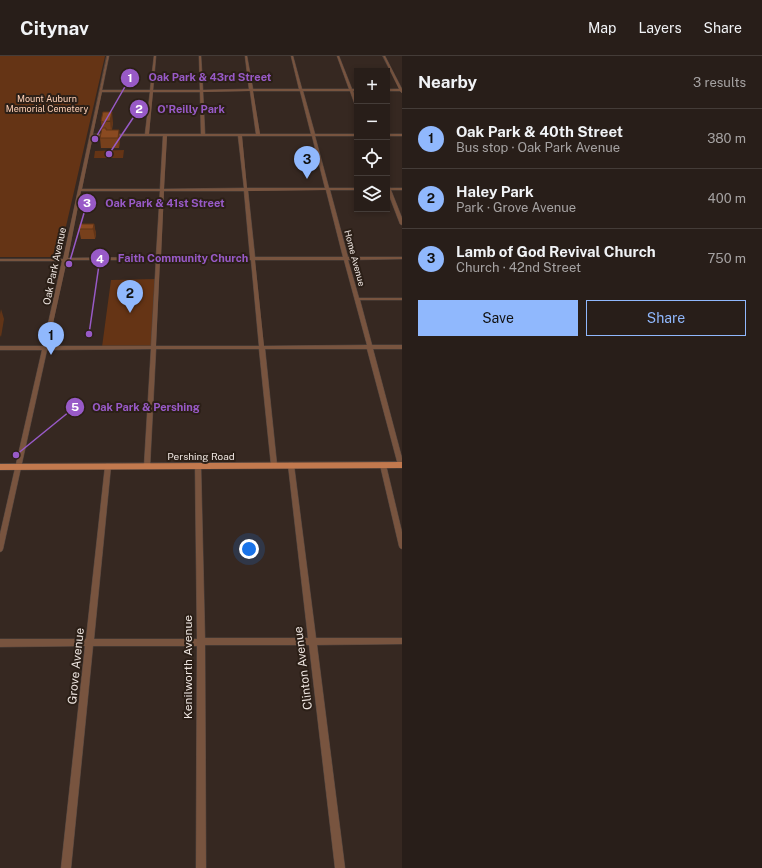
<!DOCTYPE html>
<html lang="en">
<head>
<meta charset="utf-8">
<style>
	body { margin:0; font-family:"Public Sans",sans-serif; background:#302722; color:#f1f3f6 }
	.controls { position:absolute; right:12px; top:12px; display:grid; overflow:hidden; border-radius:0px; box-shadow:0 2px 6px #0003 }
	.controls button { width:36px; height:36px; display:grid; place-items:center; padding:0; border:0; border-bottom:1px solid #443c38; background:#281e19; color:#f1f3f6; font:20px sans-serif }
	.you { position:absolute; left:249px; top:493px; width:14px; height:14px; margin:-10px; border:3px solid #fff; border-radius:50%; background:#1a73e8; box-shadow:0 0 0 6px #1a73e833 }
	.badge { display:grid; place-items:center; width:26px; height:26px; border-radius:50%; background:#90b8fd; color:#111; font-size:13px; font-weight:700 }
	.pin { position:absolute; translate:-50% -33px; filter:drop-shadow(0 1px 2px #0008) }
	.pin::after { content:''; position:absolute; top:21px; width:14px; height:12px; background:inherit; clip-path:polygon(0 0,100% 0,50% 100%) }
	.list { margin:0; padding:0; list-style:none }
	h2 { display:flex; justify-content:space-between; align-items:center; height:52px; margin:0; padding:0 16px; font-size:17px }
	h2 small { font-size:13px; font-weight:400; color:#a5a2a2 }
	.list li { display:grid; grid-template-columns:26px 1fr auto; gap:12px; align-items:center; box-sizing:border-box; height:60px; padding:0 16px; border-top:1px solid #443c38 }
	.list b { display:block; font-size:15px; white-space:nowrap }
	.list p { margin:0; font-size:13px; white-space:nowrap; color:#a5a2a2 }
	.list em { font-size:13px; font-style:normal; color:#a5a2a2 }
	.actions { display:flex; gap:8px; padding:12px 16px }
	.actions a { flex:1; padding:9px 0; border:1px solid #90b8fd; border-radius:0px; text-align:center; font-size:14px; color:#90b8fd }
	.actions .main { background:#90b8fd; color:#111 }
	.icon { flex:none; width:22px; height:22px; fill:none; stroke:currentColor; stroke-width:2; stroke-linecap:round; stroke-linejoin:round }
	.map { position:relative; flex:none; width:402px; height:812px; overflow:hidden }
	header { display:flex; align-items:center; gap:24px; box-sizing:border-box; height:56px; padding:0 20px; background:#281e19; border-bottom:1px solid #443c38 }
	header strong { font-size:19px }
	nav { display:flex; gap:22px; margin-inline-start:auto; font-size:14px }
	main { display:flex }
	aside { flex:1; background:#281e19 }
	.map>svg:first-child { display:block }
</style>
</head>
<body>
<header>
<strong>Citynav</strong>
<nav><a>Map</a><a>Layers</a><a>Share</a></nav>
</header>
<main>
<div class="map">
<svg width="402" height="812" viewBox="0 0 402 812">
	<rect width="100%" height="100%" fill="#362821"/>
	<!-- green -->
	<path fill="#653415" d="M0,0H105L59,201H0Z
		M124,94L123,102H94L95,95Z
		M157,223L152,290L102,291L111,224Z"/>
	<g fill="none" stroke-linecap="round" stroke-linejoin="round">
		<!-- minor casing -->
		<g stroke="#534640" stroke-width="1">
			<path id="minor" d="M107,0H109L102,34H150L154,0H156L153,34H200L199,0H201L203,34L249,33L245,0H247L253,33H299L291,0H293L302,33H349L337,0H339L352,33H357V35H353L357,45V50L355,49L350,35H303L315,78H357V80H315L329,132H357V134H330L348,201H402V203L348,204L359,242H402V244H360L372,289H402V293H373L402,402V411H399L398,409L367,293H265L277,409L276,411H272L271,409L259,293H156L150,410L149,412H145L144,410L151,293L47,294L3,493L2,495L0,496V478L42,294H0V290H43L62,205H0V203H63ZM250,35L256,78H205L203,36ZM253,35H300L311,78H260ZM102,36H150L145,78H93ZM153,36H200L201,78H149ZM93,80H163L160,133H82ZM167,80H238L244,132L164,133ZM242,80H312L325,132H247ZM326,134L343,201H255L248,135ZM81,135H160L156,201L68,202ZM164,135H244L250,201H161ZM67,204H156L151,290H48ZM160,204H251L259,290H156ZM255,204H344L367,289L264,290Z
				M383,0H385L402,33V37L400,35H387V33H399Z
				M387,78H402V80H387Z
				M387,127L389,128L390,132H402V134H391L402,162V169L400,168L387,134Z
				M289,407H293L294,409L316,582H402V588L317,589L345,812H335L309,589H205L206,812H196L197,590H93L71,812H61L85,590L0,591V583H86L105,410L106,408H110L111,410L94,583H197L195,410L196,408H200L201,410L205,582H308L288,409Z
				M381,407H385L386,409L402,476V493L400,492L399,490L380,409Z"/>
		</g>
		<!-- major casing -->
		<g stroke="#534640" stroke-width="1">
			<path id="major" d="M402,406V412L0,414V408Z"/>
		</g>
		<!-- minor -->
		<use href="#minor" fill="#78543f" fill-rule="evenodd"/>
		<!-- major -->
		<use href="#major" fill="#c2794e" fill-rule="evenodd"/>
	</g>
	<!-- wall -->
	<path fill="#77401c" d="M101,65L113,66L112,74L120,84L119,92H101L100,82L102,72Z
		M94,168L96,178L95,183H81L79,173Z"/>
	<!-- shaded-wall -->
	<path fill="#613417" d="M112,56L113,66L111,75L110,65Z
		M119,74L120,84L119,92L118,82Z
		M94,168L96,178L95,183L93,173Z
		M1,253L4,263L1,281L0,279V258Z"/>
	<!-- building -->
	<path fill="#8a4a21" stroke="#613417" d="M103,56H112L110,65H105V67L101,65Z
		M102,72H106V74H119L118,82H100Z
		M80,168H94L93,173H79Z"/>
	<g text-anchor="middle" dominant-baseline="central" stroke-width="4" stroke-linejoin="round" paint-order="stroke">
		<!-- far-park labels -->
		<g font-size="9" fill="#fdcfb5" stroke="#2b1f17">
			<text x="47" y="42">Mount Auburn<tspan x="47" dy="10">Memorial Cemetery</tspan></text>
		</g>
		<!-- far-street labels -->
		<g font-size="9" fill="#eee5e0" stroke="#2b1f17">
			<text transform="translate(355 202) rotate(75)">Home Avenue</text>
		</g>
		<!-- street labels -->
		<g font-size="10" fill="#eee5e0" stroke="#2b1f17">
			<text transform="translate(54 210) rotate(-78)">Oak Park Avenue</text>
			<text x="201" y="400">Pershing Road</text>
		</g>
		<!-- near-street labels -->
		<g font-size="12" fill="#eee5e0" stroke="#2b1f17">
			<text transform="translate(76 610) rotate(-84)">Grove Avenue</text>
			<text transform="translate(188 611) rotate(-90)">Kenilworth Avenue</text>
			<text transform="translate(303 612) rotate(-97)">Clinton Avenue</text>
		</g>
	</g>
	<!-- callouts -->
	<path fill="none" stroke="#985ac7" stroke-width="1.5" d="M95 83L130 22M109 98L139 53M69 208L87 147M89 278L100 202M16 399L75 351"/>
	<g fill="#985ac7" stroke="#2b1f17" stroke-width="1.5">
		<circle cx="95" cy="83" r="4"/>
		<circle cx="109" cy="98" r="4"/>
		<circle cx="69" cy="208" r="4"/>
		<circle cx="89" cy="278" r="4"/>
		<circle cx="16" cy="399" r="4"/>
		<circle cx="130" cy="22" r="10"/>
		<circle cx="139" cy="53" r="10"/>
		<circle cx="87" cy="147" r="10"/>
		<circle cx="100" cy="202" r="10"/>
		<circle cx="75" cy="351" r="10"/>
	</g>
	<g font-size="12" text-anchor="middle" font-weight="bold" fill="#fff">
		<text x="130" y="26">1</text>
		<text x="139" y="57">2</text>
		<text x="87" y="151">3</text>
		<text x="100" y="207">4</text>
		<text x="75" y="355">5</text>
	</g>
	<g font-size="11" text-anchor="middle" font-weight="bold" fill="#985ac7" stroke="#2b1f17" stroke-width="4" stroke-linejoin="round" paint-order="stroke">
		<text x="210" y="25">Oak Park &amp; 43rd Street</text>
		<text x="191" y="57">O'Reilly Park</text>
		<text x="165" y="151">Oak Park &amp; 41st Street</text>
		<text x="183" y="206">Faith Community Church</text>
		<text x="146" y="355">Oak Park &amp; Pershing</text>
	</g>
</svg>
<div class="controls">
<button>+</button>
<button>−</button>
<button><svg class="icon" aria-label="locate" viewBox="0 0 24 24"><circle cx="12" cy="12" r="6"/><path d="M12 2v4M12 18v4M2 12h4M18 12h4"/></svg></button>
<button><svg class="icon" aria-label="layers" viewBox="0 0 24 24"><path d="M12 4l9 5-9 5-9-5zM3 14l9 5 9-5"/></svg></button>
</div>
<div class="you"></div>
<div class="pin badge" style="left:51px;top:299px">1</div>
<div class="pin badge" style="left:130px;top:257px">2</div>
<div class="pin badge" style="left:307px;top:123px">3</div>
</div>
<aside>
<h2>Nearby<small>3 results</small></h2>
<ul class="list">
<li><span class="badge">1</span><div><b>Oak Park &amp; 40th Street</b><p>Bus stop · Oak Park Avenue</p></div><em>380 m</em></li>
<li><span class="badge">2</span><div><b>Haley Park</b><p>Park · Grove Avenue</p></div><em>400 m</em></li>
<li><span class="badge">3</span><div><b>Lamb of God Revival Church</b><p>Church · 42nd Street</p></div><em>750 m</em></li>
</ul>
<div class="actions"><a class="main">Save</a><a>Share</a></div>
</aside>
</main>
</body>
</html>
